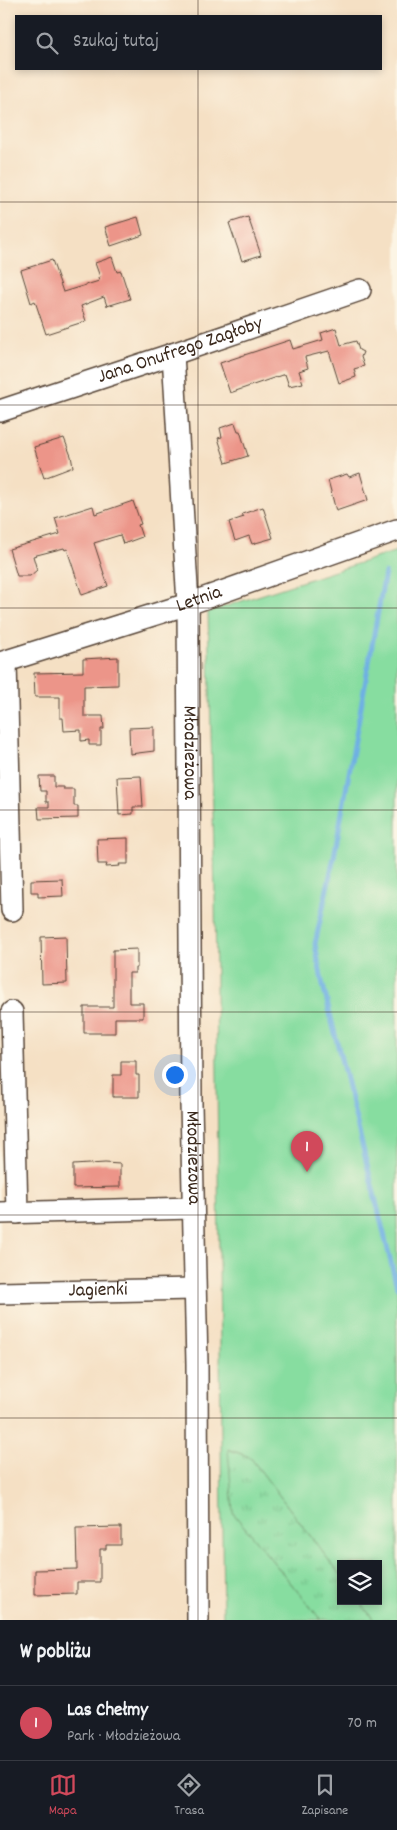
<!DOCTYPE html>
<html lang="pl">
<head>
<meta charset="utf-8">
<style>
	body { margin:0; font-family:Dekko,sans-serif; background:#242831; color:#f1f3f6 }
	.controls { position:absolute; right:15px; bottom:15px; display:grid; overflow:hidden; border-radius:0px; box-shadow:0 2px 8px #0003 }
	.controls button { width:45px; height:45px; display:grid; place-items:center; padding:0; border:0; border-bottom:1px solid #363941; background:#171b24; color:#f1f3f6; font:25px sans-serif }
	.you { position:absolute; left:174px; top:1074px; width:18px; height:18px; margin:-12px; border:4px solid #fff; border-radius:50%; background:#1a73e8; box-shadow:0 0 0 8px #1a73e833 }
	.badge { display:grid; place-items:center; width:32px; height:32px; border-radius:50%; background:#d1495b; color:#fff; font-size:16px; font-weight:700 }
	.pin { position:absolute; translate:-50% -41px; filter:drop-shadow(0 1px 2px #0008) }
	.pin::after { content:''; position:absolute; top:26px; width:18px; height:15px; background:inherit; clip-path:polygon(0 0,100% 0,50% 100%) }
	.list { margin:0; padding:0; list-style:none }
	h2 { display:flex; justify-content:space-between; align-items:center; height:65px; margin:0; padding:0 20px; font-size:21px }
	h2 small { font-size:16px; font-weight:400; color:#9ea1a6 }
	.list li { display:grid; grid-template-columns:32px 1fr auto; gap:15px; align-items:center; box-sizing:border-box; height:75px; padding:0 20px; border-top:1px solid #363941 }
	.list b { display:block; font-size:19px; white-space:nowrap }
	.list p { margin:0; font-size:16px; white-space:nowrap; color:#9ea1a6 }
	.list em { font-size:16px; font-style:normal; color:#9ea1a6 }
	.icon { flex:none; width:28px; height:28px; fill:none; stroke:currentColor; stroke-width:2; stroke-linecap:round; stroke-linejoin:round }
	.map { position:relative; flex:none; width:397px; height:1620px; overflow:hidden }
	.search { position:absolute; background:#171b24; box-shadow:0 2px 8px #0003; left:15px; right:15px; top:15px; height:55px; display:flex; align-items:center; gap:12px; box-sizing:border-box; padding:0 18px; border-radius:0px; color:#9ea1a6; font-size:19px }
	.sheet { height:140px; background:#171b24 }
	nav { display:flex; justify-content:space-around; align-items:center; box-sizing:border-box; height:70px; border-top:1px solid #363941; background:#171b24; font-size:14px; color:#9ea1a6 }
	nav a { display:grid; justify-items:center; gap:2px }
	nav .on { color:#d1495b }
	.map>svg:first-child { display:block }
</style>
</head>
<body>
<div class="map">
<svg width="397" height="1620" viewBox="0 0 397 1620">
	<defs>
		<pattern id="grass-tufts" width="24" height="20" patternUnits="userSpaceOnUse" patternTransform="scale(1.25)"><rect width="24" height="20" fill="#87dda0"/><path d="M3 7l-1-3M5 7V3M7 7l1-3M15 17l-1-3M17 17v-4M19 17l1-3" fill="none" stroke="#75be89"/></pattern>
	</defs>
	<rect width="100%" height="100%" fill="#fcf5e5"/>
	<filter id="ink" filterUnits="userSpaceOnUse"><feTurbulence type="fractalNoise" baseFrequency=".02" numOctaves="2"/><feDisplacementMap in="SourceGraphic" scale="10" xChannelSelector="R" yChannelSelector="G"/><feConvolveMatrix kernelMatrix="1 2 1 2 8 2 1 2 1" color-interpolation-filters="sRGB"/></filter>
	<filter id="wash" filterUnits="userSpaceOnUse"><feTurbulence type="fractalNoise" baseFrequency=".0096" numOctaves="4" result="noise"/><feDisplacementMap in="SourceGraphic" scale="20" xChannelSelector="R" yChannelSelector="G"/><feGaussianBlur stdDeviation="1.12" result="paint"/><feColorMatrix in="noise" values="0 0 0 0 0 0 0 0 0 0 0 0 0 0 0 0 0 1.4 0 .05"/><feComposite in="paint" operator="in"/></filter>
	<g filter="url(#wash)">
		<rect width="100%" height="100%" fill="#f5e0c4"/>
		<!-- grass -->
		<path fill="url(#grass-tufts)" stroke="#61845f" d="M227,1449L250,1457L341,1576V1601H360L374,1620H321L233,1513Z"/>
		<!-- park -->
		<path fill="#87dda0" stroke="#61845f" d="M397,551V1620H374L360,1601H378V1564H341V1576L250,1457L228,1449L233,1513L321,1620H223L215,894L208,612Z"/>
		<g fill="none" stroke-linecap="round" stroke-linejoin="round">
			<!-- stream -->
			<path stroke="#6eb0e3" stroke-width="5" d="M385,573L334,857L315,944L322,981L397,1287"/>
		</g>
		<g id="blocks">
			<!-- building -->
			<path fill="#ec9589" d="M138,217L143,235L111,246L105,227Z
				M248,217L261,255L242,261L229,223Z
				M112,257L117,272L121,271L130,299L107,306L104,297L81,306L86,321L46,334L35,301L31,303L21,270L52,260L63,292L99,281L98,278L100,277L95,263Z
				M336,328L341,345L356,341L359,350L363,352L361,357L364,366L354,369L356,377L339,383L329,351L305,357L308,368L299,371L303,383L289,386L285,374L230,393L220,363L290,340L293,349L323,340L321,333Z
				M235,423L238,431H240L248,456L226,463L218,438L222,437L220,428Z
				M64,438L71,456L73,467L44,478L34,447Z
				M360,473L368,500L336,511L328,480L347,474L349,477Z
				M133,501L141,524L138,525L142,537L123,544L120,535L94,543L108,586L82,595L67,549L65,550L64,548L33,556L37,570L30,576H17L9,549L60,534L55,518L93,506L95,514Z
				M263,507L273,538L252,544L249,536L235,541L229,522L244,517L242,514Z
				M118,657V685L84,686V716H103L104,729H101V745H89V740L81,741V730L64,731L63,718H60V697H35L34,673L83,672V659Z
				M154,727V751L130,754L129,728Z
				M39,776H54V787H63V789H74V806H78V818L39,819L38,807H49V802H46V791H40Z
				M141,776L143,807H133V814L119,815L117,777Z
				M128,838V864H119L120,866L106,867L107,864H98L97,839Z
				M62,879L63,896L38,897V892H31V880Z
				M66,936L67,983L42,984L41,937Z
				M137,949V968H135V973H129V1003H143V1018H115V1033H84V1007H113V950Z
				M121,1061H136V1075H139V1097H113V1075H121Z
				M105,1163L120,1164V1187L73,1188V1165Z
				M121,1527V1545H106V1549H100V1582H77V1594L35,1595V1570L77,1569L76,1528Z"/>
		</g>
	</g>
	<g filter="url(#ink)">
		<use href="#blocks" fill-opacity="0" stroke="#574537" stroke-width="1"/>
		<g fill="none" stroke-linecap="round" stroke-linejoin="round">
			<!-- minor casing -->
			<g stroke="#574537" stroke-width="24">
				<g id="minor">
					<path id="s1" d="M173,354L188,604L191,1104L197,1364L198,1620"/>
					<path id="s2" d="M0,411L173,354L360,290"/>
					<path d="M6,662L12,910"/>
					<path id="s3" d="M0,663L188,604L397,530"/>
					<path d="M12,1012L17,1213"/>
					<path d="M0,1213L193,1208"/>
					<path id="s4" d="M0,1293L194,1289"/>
				</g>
			</g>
			<!-- minor -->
			<use href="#minor" stroke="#fff" stroke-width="21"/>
		</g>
	</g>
	<!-- grid -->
	<path fill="none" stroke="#3b2a1e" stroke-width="1" stroke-opacity="0.55" d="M198,0V16M198,69V1620M0,202H397M0,405H397M0,608H397M0,810H397M0,1012H397M0,1215H397M0,1418H397"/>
	<g text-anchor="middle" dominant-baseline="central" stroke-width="4" stroke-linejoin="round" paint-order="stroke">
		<!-- street labels -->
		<g font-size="20" fill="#3b2a1e" stroke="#fcf5e5">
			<text stroke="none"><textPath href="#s2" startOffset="190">Jana Onufrego Zagłoby</textPath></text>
			<text stroke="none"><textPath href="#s3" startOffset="209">Letnia</textPath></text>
			<text stroke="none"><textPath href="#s1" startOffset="399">Młodzieżowa</textPath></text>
			<text stroke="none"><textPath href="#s1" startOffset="804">Młodzieżowa</textPath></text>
			<text stroke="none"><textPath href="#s4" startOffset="98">Jagienki</textPath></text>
		</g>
	</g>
</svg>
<div class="controls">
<button><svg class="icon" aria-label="layers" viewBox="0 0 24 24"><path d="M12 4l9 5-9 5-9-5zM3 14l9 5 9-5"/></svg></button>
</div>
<div class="you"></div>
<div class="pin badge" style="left:307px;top:1172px">1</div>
<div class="search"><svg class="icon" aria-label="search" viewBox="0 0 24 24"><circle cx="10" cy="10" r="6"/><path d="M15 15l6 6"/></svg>Szukaj tutaj</div>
</div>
<section class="sheet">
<h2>W pobliżu<small></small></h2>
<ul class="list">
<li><span class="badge">1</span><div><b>Las Chełmy</b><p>Park · Młodzieżowa</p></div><em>70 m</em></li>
</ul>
</section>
<nav>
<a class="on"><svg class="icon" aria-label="map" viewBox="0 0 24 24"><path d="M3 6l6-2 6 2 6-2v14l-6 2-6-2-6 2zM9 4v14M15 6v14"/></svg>Mapa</a>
<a><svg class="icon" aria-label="directions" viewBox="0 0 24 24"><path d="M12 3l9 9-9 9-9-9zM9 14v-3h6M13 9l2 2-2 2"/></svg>Trasa</a>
<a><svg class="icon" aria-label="saved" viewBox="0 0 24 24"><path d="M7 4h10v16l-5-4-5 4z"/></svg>Zapisane</a>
</nav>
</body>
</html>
